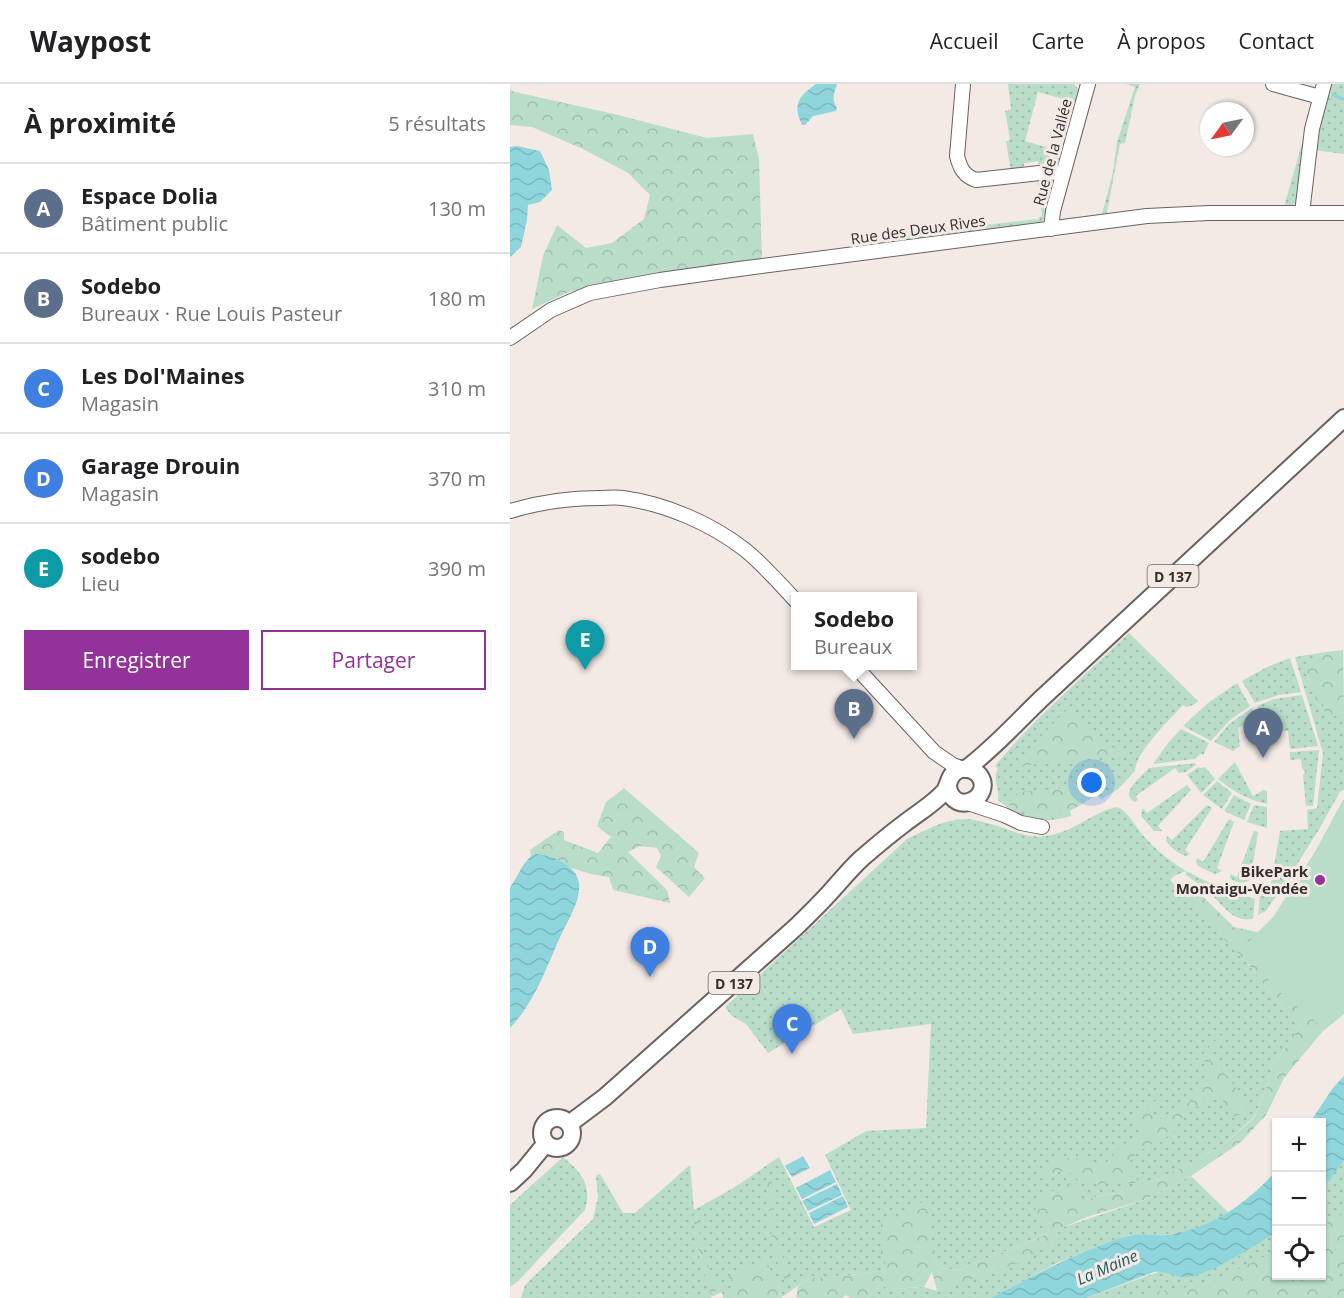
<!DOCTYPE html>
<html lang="fr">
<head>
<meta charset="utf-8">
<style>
	body { margin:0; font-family:"Open Sans",sans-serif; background:#f2f2f2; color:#202124 }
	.controls { position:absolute; right:18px; bottom:18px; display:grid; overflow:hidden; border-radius:0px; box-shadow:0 2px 4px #0004 }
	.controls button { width:54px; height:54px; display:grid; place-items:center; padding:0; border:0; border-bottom:2px solid #e0e0e0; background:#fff; color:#202124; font:30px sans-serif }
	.compass { position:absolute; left:690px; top:18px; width:54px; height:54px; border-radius:50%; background:#fff; box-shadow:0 2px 4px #0004; rotate:237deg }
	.you { position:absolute; left:582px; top:699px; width:21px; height:21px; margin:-15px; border:4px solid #fff; border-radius:50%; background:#1a73e8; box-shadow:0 0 0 9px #1a73e833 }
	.badge { display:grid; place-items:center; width:39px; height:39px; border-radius:50%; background:#92329a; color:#fff; font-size:20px; font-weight:700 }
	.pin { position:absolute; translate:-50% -50px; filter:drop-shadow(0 2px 3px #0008) }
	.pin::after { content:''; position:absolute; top:32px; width:21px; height:18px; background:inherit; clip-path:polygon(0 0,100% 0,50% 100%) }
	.popup { position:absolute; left:281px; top:508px; width:126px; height:78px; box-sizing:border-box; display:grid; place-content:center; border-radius:0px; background:#fff; filter:drop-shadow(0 2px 4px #0005); font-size:20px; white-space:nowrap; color:#757577 }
	.popup b { font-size:22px; color:#202124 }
	.popup::after { content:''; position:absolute; left:50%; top:100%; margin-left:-12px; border:12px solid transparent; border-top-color:#fff }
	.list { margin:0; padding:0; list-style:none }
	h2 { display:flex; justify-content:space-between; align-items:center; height:78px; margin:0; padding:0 24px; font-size:26px }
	h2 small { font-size:20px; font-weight:400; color:#757577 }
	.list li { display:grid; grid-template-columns:39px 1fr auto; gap:18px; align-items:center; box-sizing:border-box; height:90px; padding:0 24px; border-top:2px solid #e0e0e0 }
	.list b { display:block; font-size:22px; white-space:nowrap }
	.list p { margin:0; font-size:20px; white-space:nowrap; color:#757577 }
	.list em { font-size:20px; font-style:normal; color:#757577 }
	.actions { display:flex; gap:12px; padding:18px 24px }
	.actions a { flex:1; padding:14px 0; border:2px solid #92329a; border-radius:0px; text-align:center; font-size:21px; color:#92329a }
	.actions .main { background:#92329a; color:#fff }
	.icon { flex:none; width:33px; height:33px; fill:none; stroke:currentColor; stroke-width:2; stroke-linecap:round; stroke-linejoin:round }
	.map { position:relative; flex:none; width:834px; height:1214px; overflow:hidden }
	header { display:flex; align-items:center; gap:36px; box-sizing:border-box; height:84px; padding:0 30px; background:#fff; border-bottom:2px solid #e0e0e0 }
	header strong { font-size:28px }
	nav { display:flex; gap:33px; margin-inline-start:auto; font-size:21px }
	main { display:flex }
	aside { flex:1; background:#fff }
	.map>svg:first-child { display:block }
</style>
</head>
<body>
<header>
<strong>Waypost</strong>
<nav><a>Accueil</a><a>Carte</a><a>À propos</a><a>Contact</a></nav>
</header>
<main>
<aside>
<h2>À proximité<small>5 résultats</small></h2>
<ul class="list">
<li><span class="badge" style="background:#5c6f8a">A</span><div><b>Espace Dolia</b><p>Bâtiment public</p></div><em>130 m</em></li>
<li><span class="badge" style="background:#5c6f8a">B</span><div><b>Sodebo</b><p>Bureaux · Rue Louis Pasteur</p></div><em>180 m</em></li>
<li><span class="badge" style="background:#3f7fe0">C</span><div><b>Les Dol'Maines</b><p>Magasin</p></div><em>310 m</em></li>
<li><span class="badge" style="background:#3f7fe0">D</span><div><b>Garage Drouin</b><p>Magasin</p></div><em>370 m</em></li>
<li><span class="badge" style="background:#0f9aa8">E</span><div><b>sodebo</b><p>Lieu</p></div><em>390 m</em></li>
</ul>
<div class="actions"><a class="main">Enregistrer</a><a>Partager</a></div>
</aside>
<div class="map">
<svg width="834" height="1214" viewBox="0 0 834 1214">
	<defs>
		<pattern id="grass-dots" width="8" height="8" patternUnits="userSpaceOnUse" patternTransform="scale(1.5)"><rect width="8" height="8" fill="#baddca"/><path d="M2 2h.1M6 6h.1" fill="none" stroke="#a0beae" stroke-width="1.8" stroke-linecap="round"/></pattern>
		<pattern id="forest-crowns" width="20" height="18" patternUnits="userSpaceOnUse" patternTransform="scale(1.5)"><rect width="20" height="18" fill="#baddca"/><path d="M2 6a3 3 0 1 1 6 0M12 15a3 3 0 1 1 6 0" fill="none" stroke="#a0beae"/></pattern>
		<pattern id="water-waves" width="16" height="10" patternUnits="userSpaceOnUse" patternTransform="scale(1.5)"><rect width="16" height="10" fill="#8fd6dc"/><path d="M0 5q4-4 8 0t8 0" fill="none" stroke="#7cb8bd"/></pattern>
	</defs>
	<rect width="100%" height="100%" fill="#f3e9e5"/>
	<!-- grass -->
	<path fill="url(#grass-dots)" d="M498,0H564L568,5L567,19L528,8L515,57L554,68L550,78L536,84L529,85L528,77L514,79V87L501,88L496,57L500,56L495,27L501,25Z
		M616,0H630L625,12L615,59L610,60L596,133L591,134L603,88L607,58L625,3Z
		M819,0H834V70L804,66Z
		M796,45L787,117L781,124L774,123Z
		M533,94L538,96L543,105L531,142L395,159L396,150L528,135L532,131L527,95Z
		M619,549L688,617L683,621L676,623L673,621C659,636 626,668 625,687L608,705L591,716L587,711L560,727L561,732C528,741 515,737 488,716C490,704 482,698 488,684L485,682C525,633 574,593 619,549Z
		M816,568L795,581L801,604L817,607L825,631L834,628V706L830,708L808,747L781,790L756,827L748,831L750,811H759L770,747L798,745L797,726L807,724L813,669L785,573Z
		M780,574L791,608L769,611L745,619L732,597L757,583Z
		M727,599L740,622L720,636L701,657L673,642L698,619Z
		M792,611L808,662L780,665L778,647H763L747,622L764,615Z
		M742,624L746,629L744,635L728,644L730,662L723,667L704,658L719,640Z
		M671,645L699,659L693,671L690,670L685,675L643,680L658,659Z
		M809,666L803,722H796L793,692L795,687L792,684L791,675L780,676V668Z
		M725,678L743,712L754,706L757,708V720C738,716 723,707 708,695Z
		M685,679L686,681L674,689L673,688L669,689L665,684L626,712L628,716L625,718C608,710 632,692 639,684Z
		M688,683L691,684L695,683L705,695L691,709L677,691Z
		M707,697L722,709L712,725L693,711Z
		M677,701L681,706L648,742L652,747H644L631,732L632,726L634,725L637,729Z
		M724,711L741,720L734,736L714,727Z
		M697,721L702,724L675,766L680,770L676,772C669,770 659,763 656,756L657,752L662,756Z
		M744,721L757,723V744L737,738Z
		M607,723C618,727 624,741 632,750C638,757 645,764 652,770C678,792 712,805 745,815L743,835C721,839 710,817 696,805C690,800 683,796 676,791V787L664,792L660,796L739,881L770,921L790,942L762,983L756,1006L744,1033L712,1062L649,1095L607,1109L568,1116L526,1130L539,1145L533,1152L448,1186L429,1184L424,1171L378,1186L334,1192L299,1194L272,1213L268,1200L219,1193L226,1214H213L212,1208L199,1214H11L15,1201L83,1135L88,1113L86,1092L90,1090L113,1129H125L180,1081L184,1126L225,1103L269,1073L304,1143L341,1126L315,1071L356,1047L416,1044L421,940L343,950L331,925L258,969L236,940L222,932L215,923L397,755C416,746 436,734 458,735C468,736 484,741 494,744C507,749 520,754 534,752C562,750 582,728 607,723Z
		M719,735L724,738L707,784L712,787L705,790L688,782L686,778L687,774L693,778Z
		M744,747L748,748L742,786L748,787C742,799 730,802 720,794V790L727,793Z
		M53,1073C72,1089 82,1101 75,1126L8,1197L0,1203V1121Z
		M834,1074V1214H576L651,1187L672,1193L766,1148V1192H812V1104Z
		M681,1092L718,1128L705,1137L680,1147L647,1152L620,1151L590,1162L547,1179L481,1214H357L371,1200L378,1205L414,1203L427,1207L541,1160L551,1144L634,1116Z"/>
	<!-- forest -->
	<path fill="url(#forest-crowns)" d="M0,6L5,8L104,30L197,54L243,50L249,75L252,177L112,196L59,208L22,225L33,172L47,141L76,164L102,159L134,135L140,111L118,89L73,65L22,43L0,41Z
		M833,566L834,628L825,631H815L813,620L809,619L807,616L803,617L802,614L806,613V609L807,606L801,604L795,581L816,568Z
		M555,627L613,671L502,683Z
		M588,701L577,715L558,727L542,732H524L497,720L510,708Z
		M114,704L189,769L184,783L195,794L179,813L146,783L151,772L147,764L130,762L118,768L157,806L160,819L103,806L99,793L81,790L21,772L20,766L49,746L54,748V756L88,769L101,753L87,742L96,718Z
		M833,716H834V930L812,948L774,994L756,1031L731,1058L681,1092L634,1116L577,1133L551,1144L541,1160L512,1178L427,1207L422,1188L414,1203L378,1205L371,1200L357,1214H341L335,1211L333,1214H287L286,1213L288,1202L299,1194L334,1192L377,1186L371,1169V1135L396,1133L402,1121L417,1117L424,1171L429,1184L448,1186L533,1152L539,1145L525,1130L526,1115L559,1099L570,1106L569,1116L607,1109L649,1095L712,1062L744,1034L756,1006L762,983L790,942L770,921L739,881L672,811L670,802L679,799L724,843L747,848L755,860Z
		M719,947L699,974C712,986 737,1011 737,1029L721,1033L708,1007L666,1038L663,1050C648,1057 631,1063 620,1076L628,1098L622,1100L605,1097L591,1101L569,1097L556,1085L519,1099L545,1077L562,1073L595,1080L610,1063L632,1048L624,1034L650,1013L641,1028L650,1035L680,1018L686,1005H692L700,996L695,977L680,983L710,952Z
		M258,1086L262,1099L267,1155L279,1194L276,1201C273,1191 268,1180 265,1169C258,1143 260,1115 255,1088Z
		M834,1129V1181L824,1194L834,1196V1214H827L824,1211L807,1212L805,1214H624L635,1209L695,1201L766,1167V1192H812V1142Z
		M187,1130L191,1161L203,1194L211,1196L209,1205L201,1210L190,1177L183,1132Z
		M255,1175L268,1200L272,1214H226L218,1193Z"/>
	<!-- pitch -->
	<path fill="#baddca" d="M833,716H834V926L813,944L766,905L733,863L763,833L810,760Z"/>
	<!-- water -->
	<path fill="url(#water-waves)" d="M306,0H327C324,10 321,14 327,24L326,27L303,32L295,41H292C282,20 289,12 306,0Z
		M7,62L30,67L39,86L42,106L30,118L18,121L17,136L11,163L0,173V63Z
		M26,770C41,771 67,781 69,799C71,817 58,836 51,851C36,884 25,918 0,944V804L14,780L21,772Z
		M834,992V1076L812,1106V1038H800L823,1004Z
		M293,1072L300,1084L282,1093L275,1082Z
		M320,1086L326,1098L292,1115L286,1104Z
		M766,1087V1148C741,1163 705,1189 677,1193C665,1194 656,1186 644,1188L576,1214H481C513,1197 545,1180 579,1166C592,1161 605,1155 618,1152C630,1149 649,1153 663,1150C703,1144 739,1117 766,1087Z
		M327,1100L332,1111L298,1127L292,1117Z
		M333,1112L338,1123L304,1140L299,1129Z"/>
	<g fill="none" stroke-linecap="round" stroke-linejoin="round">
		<!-- stream -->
		<path stroke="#8fd6dc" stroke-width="3" d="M823,11L834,15"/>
		<!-- minor casing -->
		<g stroke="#6b625f" stroke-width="16">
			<path id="minor" d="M453,0L447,72C450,84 454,92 466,96L539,88L553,90
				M763,0L810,13
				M792,129L802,45L814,0
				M541,145L543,127L578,0
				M0,254L41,226L80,209L150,196L229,185L637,132L699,129H834
				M0,427C30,418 59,414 90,414C97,414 105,413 113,414C156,420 200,439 234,465C253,480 269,499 286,517
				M345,582L424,668L443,681L453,685
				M458,719L494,731L511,739L532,743"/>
		</g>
		<!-- major casing -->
		<g stroke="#6b625f" stroke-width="20">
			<path id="major" d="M456,685C484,664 506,639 531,615L834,334
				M32 1049a15 15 0 1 1 30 0a15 15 0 1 1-30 0Z
				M59,1040L95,1013L286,843C299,830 312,818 324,804C333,794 342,783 352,774C366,762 380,750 395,739C408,729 423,720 434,708C439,702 438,694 444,689C448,685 452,684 457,685C462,685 466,688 469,691C485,713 444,734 438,703
				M0,1099L14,1086L36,1059"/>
		</g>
		<!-- minor -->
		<use href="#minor" stroke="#fff" stroke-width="14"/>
		<!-- major -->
		<use href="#major" stroke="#fff" stroke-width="16"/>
	</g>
	<!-- markers -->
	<circle fill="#92329a" stroke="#f3e9e5" stroke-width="2" cx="810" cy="796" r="6"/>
	<g text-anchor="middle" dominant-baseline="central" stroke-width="6" stroke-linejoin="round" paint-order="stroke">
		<!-- shield labels -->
		<g fill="#f3e9e5" stroke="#6d6765" stroke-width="1.5">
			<rect x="637.5" y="481" width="51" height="22" rx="4.5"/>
			<rect x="198.5" y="888" width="51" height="22" rx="4.5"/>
		</g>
		<g font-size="14" font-weight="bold" fill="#332f2e">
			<text x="663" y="492">D 137</text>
			<text x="224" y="899">D 137</text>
		</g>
		<!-- street labels -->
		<g font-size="15" fill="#332f2e" stroke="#f3e9e5">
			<text transform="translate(542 68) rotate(-75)">Rue de la Vallée</text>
			<text transform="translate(408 145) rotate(-8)">Rue des Deux Rives</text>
		</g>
		<!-- poi labels -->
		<g font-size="15" font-weight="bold" fill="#332f2e" stroke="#f3e9e5" text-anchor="end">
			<text x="798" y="787">BikePark<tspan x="798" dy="17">Montaigu-Vendée</tspan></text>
		</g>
		<!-- water labels -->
		<g font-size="16" font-style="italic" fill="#205c61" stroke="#f3e9e5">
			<text transform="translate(597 1183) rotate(-23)">La Maine</text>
		</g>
	</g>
</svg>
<div class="controls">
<button>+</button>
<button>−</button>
<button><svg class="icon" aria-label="locate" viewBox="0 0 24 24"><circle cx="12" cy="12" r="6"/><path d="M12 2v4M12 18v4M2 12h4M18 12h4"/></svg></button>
</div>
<svg class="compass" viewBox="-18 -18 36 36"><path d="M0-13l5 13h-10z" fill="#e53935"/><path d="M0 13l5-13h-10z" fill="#757577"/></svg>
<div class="you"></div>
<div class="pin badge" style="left:753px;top:674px;background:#5c6f8a">A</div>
<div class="pin badge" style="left:344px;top:655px;background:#5c6f8a">B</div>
<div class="popup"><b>Sodebo</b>Bureaux</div>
<div class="pin badge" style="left:282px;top:970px;background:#3f7fe0">C</div>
<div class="pin badge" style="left:140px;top:893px;background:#3f7fe0">D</div>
<div class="pin badge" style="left:75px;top:586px;background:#0f9aa8">E</div>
</div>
</main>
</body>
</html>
